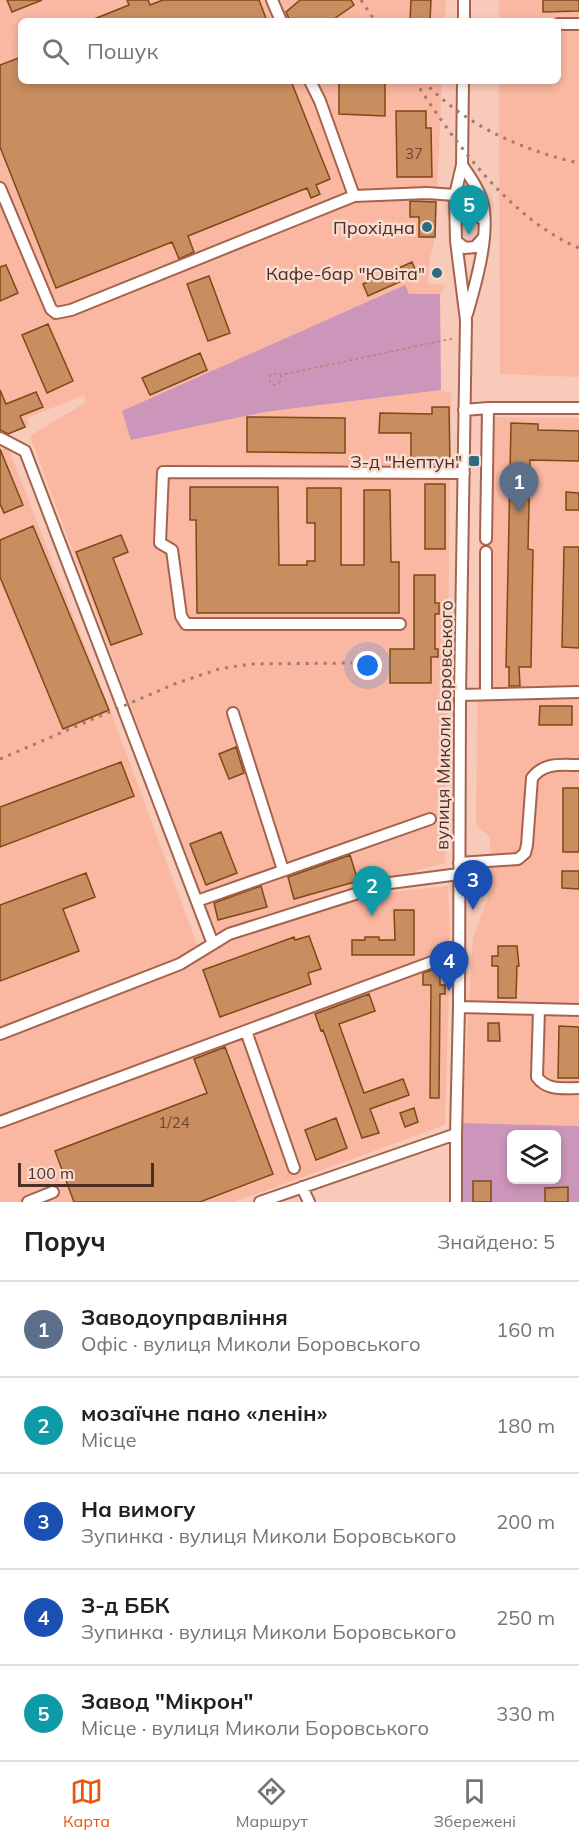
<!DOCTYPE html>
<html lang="uk">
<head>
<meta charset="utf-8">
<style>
	body { margin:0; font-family:Mulish,sans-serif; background:#f2f2f2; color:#202124 }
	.controls { position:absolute; right:18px; bottom:18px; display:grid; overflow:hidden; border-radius:9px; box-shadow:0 3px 9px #0003 }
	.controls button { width:54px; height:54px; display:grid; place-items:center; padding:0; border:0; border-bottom:2px solid #e0e0e0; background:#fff; color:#202124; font:30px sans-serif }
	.scale { position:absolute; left:18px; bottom:15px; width:136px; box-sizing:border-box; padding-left:6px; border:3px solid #4c2e24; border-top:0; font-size:16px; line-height:21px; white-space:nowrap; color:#4c2e24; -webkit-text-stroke:4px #fadbd0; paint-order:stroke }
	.you { position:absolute; left:368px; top:666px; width:21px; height:21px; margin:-15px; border:4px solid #fff; border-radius:50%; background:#1a73e8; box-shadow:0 0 0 9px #1a73e833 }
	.badge { display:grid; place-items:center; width:39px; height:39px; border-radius:50%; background:#ea580c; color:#fff; font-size:20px; font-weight:700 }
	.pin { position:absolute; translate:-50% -50px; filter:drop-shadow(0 2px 3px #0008) }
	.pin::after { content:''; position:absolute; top:32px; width:21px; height:18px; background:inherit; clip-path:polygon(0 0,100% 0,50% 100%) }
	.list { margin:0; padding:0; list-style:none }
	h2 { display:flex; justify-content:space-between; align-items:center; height:78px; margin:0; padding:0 24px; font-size:26px }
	h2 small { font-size:20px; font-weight:400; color:#757577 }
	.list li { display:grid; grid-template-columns:39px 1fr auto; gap:18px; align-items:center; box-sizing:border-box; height:96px; padding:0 24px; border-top:2px solid #e0e0e0 }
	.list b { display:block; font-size:22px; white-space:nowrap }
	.list p { margin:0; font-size:20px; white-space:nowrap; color:#757577 }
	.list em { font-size:20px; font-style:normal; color:#757577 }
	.icon { flex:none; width:33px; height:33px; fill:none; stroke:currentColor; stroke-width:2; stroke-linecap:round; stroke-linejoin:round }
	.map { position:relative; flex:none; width:579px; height:1202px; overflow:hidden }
	.search { position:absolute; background:#fff; box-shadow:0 3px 9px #0003; left:18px; right:18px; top:18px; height:66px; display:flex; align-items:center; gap:15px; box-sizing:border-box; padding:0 21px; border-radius:9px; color:#757577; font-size:22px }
	.sheet { height:558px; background:#fff }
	nav { display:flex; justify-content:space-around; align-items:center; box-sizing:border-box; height:84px; border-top:2px solid #e0e0e0; background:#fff; font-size:16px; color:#757577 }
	nav a { display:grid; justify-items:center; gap:3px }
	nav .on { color:#ea580c }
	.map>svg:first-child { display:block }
</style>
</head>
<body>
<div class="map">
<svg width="579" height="1202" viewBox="0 0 579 1202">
	<rect width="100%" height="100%" fill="#f8caba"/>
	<!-- built -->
	<path fill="#fab7a1" d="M0,0H446L445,21H21V81H442L435,237L429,263L428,284L446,285L440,294H409L405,285L123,411L132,440L264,412L441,390L451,393L445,863L356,887L215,932L30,436L85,403L84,395L27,418L29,426L0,437Z
		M499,0H579V377L500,374L499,81H558V21H499Z
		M481,417L579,418V1126L462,1123L473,937L491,890L490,837L476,825Z
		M8,447L115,723L198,947L369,895L448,886L450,948L445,1125L234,1202H0V450Z"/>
	<!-- green -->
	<path fill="#cc95ba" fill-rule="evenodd" d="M405,285L409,294H440L441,390L264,412L131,440L122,411Z
		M462,1123L579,1126V1202H461ZM512,1134H556V1180H512Z"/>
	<!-- building -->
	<path fill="#c88e5f" stroke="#7d4917" stroke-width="1.5" d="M7,0H42L12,12Z
		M127,0H148L150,5L163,0H259L267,21H89L129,5Z
		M300,0H351L354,5L331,21H290L286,12Z
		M411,0H431L430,21H410Z
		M543,0H579V11L543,12Z
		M21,57V81H291L330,179L316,185L320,194L311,198L307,188L188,236L194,252L179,259L172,242L56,288L0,147V65Z
		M339,81H385V116L339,114Z
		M396,111H426V128H431L432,177H397Z
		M410,201L436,202L435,237H419V217H410Z
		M412,262L417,274L368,296L363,284Z
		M6,265L18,293L0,301V267Z
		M209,276L230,333L208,341L187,284Z
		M48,324L73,381L47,393L22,335Z
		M200,353L207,370L150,395L142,378Z
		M0,390L6,404L36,392L43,407L20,416L25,427L8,434L0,430Z
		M432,407H449L450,464H411V433H379L380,413L432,414Z
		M247,417L345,418V453L247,452Z
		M511,423L538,424V430L579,431V461L530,460L528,549L533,550L531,667H519L520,686H509V667H506Z
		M0,449L23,505L4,513L0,504Z
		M425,484H445V549H425Z
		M190,487H278L279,565H307V561H315V523H307V488H341V565H364V490H390L391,562H399V613H197L196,520H190Z
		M566,492L579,493V510H566Z
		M33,526L109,710L63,729L0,577V540Z
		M121,535L128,552L113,558L142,634L111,645L76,552Z
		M564,547H579V648L562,647Z
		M414,575H435V603H439V614H435V649H438V657H431V683H390V649H414Z
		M540,706H572V725H539Z
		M236,747L244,773L229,779L219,754Z
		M121,762L134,796L0,847V807Z
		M563,788H579V852H563Z
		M221,832L237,873L206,885L190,844Z
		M350,855L358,881L294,899L288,877Z
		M562,871H579V889L562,888Z
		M86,873L95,897L63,909L79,951L0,981V905Z
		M261,886L267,907L218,920L214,903Z
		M394,910H414V955H352V940H365V937H379V940H395Z
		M309,936L321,969L308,973L311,984L220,1017L203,970L294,937L295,940Z
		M498,946H517L519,966H517L516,998H498V966H492V956H498Z
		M440,967V985H445V994H440L439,1098H430L431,985H423V973Z
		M369,994L375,1011L339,1024L364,1093L403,1079L409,1095L370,1109L379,1133L362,1138L323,1030L321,1031L315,1014Z
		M488,1023H499L500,1041H488Z
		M559,1026L579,1027V1078H558Z
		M225,1047L273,1174L200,1202H74L55,1151L207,1093L194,1059Z
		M414,1108L418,1122L405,1127L400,1113Z
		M336,1118L347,1148L316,1160L305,1130Z
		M473,1181H491V1202H473Z
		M568,1187V1202H545V1188Z"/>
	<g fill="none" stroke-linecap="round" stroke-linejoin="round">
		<!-- minor casing -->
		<g stroke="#a6634c" stroke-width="14">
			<path id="minor" d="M272,0L281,21
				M464,21V0
				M558,24H579
				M310,81L320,101L354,196
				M462,165C469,175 477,186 481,198C492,228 476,283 467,314
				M0,188L51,309L56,313L71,310L354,196L427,193L455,195
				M456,221L463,211L474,210L484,221
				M456,241L465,248L475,247L484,237
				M464,410L488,408H579
				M0,438L25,451L213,944
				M486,539L488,408
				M400,624H186L181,616L172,550L160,543L163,472L464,473
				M486,694V552
				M460,695L579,692
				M233,713L283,870
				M459,863L518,859L525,853L527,845L532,778C544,762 561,765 579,765
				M197,901L430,819
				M459,1007L579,1010
				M539,1009L537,1077C547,1091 563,1088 579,1088
				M246,1031L294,1168
				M0,1034L180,964L229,934L390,883L459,874
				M0,1122L459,952
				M302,1187L309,1202
				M28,1202L53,1192
				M260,1202L456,1134
				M456,1202V1134L459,1007L460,695L466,320L456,241L455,195L462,165L463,81"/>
		</g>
		<!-- path -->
		<path stroke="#ad8678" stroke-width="1.5" stroke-dasharray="3 3" stroke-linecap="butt" d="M281,375L280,382L274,385L270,382L269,378L271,374L278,373L281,375L455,338"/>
		<!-- minor -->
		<use href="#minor" stroke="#fff" stroke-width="10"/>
		<!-- rail -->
		<path stroke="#a17b6e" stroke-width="3" stroke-dasharray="3 6" stroke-linecap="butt" d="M361,0L375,21
			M415,81C455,143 510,219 579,248
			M423,81C465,125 521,150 579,163
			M0,759L177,683L219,669L250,664L352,663"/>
	</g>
	<!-- markers -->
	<g fill="#2b6d7f" stroke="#fadbd0" stroke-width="2">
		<circle cx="427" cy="227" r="6"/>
		<circle cx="437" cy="273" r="6"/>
		<rect x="468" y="455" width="12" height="12" rx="3"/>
	</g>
	<g text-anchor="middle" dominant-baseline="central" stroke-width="5" stroke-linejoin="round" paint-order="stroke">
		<!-- number labels -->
		<g font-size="15" fill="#6b4633">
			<text x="414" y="153">37</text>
			<text x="174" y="1122">1/24</text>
		</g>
		<!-- poi labels -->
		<g font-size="18" fill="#4c2e24" stroke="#fadbd0" text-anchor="end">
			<text x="415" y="227">Прохідна</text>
			<text x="425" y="273">Кафе-бар "Ювіта"</text>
			<text x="462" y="461">З-д "Нептун"</text>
		</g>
		<!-- street labels -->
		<g font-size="18" fill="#4c2e24" stroke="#fadbd0">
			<text transform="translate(444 725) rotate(-89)">вулиця Миколи Боровського</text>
		</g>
	</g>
</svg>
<div class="controls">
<button><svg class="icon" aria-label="layers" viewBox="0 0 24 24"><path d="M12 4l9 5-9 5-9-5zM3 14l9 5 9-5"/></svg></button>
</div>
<div class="scale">100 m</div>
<div class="you"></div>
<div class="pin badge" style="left:519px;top:512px;background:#5c6f8a">1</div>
<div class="pin badge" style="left:372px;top:916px;background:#0f9aa8">2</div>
<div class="pin badge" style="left:473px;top:910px;background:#1a4fb4">3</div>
<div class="pin badge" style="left:449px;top:991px;background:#1a4fb4">4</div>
<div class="pin badge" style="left:469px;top:235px;background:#0f9aa8">5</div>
<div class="search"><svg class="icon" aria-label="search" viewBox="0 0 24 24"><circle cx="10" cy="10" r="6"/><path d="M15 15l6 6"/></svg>Пошук</div>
</div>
<section class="sheet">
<h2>Поруч<small>Знайдено: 5</small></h2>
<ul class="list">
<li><span class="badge" style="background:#5c6f8a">1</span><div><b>Заводоуправління</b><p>Офіс · вулиця Миколи Боровського</p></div><em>160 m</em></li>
<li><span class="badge" style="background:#0f9aa8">2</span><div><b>мозаїчне пано «ленін»</b><p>Місце</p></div><em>180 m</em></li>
<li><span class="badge" style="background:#1a4fb4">3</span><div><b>На вимогу</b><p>Зупинка · вулиця Миколи Боровського</p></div><em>200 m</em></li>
<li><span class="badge" style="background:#1a4fb4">4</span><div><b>З-д ББК</b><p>Зупинка · вулиця Миколи Боровського</p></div><em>250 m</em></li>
<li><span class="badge" style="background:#0f9aa8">5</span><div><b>Завод &quot;Мікрон&quot;</b><p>Місце · вулиця Миколи Боровського</p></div><em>330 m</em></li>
</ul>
</section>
<nav>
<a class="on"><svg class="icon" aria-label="map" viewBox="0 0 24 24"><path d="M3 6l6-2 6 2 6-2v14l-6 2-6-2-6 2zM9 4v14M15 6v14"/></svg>Карта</a>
<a><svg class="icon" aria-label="directions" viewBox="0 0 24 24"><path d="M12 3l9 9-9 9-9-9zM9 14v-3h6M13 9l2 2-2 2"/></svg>Маршрут</a>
<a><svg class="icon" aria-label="saved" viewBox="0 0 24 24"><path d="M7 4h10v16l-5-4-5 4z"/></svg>Збережені</a>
</nav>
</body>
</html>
